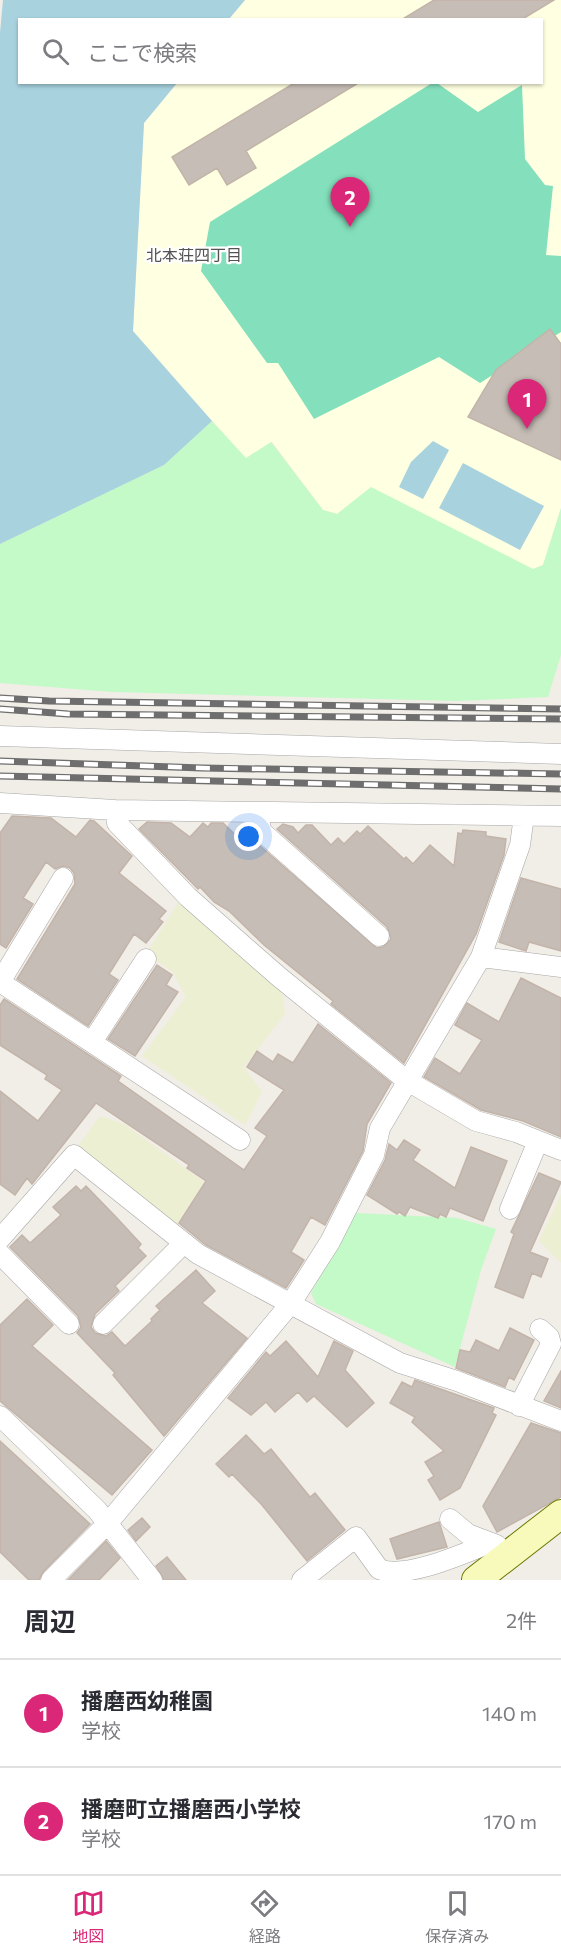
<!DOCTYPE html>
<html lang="ja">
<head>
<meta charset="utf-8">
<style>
	body { margin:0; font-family:Commissioner,"Noto Sans JP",sans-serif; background:#f7f7f7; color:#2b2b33 }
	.you { position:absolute; left:249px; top:837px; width:21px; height:21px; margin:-15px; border:4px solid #fff; border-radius:50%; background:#1a73e8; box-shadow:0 0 0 9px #1a73e833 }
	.badge { display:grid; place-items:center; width:39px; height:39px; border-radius:50%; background:#db2777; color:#fff; font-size:20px; font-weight:700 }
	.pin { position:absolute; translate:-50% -50px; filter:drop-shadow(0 2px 3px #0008) }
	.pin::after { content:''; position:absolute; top:32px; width:21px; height:18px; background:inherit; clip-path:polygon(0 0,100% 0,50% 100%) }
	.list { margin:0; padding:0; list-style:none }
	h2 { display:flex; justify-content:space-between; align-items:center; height:78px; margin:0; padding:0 24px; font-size:26px }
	h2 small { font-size:20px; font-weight:400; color:#7c7c81 }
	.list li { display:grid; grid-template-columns:39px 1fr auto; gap:18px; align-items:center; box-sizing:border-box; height:108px; padding:0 24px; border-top:2px solid #e1e1e2 }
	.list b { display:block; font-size:22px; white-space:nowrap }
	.list p { margin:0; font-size:20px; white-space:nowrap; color:#7c7c81 }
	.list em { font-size:20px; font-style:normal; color:#7c7c81 }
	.icon { flex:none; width:33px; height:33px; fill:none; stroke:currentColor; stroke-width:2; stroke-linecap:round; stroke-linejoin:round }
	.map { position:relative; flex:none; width:561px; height:1580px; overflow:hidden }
	.search { position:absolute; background:#fff; box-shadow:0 2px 4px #0004; left:18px; right:18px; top:18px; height:66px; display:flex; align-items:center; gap:15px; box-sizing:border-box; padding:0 21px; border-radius:0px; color:#7c7c81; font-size:22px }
	.sheet { height:294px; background:#fff }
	nav { display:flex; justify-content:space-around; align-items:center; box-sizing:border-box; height:84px; border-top:2px solid #e1e1e2; background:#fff; font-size:16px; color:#7c7c81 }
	nav a { display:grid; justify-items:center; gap:3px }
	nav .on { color:#db2777 }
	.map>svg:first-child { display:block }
</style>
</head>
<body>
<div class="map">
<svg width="561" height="1580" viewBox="0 0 561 1580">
	<rect width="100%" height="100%" fill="#f1ede7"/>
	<!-- education -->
	<path fill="#ffffe1" d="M245,0H561V508L543,565L533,569L323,510L272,442L246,459L133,332L144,123L177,83L542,82V20L229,19Z"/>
	<!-- farmland -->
	<path fill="#edefd2" d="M179,901L282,991L285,1014L244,1067L262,1092L245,1125L142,1056L186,997L173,972L146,954Z
		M100,1116L124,1124L204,1182L175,1228L76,1149Z
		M561,1194V1263L539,1241Z"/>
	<!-- park -->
	<path fill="#c4fac8" d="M212,421L246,458L271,442L323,510L337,514L371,487L533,569L543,565L561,508V655L548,697L457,701L112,692L0,683V544L164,465Z
		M356,1213L457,1218L496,1229L481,1270L455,1367L316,1304L311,1293Z"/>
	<!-- pitch -->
	<path fill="#84e0bc" d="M432,83H437L478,112L522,85L525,159L545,185L553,186L546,255L561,256V332L480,383L439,357L314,419L278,363H267L201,271L210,222Z"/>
	<!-- water -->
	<path fill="#a7d2de" d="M3,0H245L229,19L20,20V82L177,83L144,123L133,331L212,421L164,465L0,544V33Z
		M433,441L449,450L423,499L399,487L411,462Z
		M463,463L544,506L520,550L439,508Z"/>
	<!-- building -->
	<path fill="#c6bdb6" stroke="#c3b4a9" stroke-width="1.5" d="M434,0H554L521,20H401Z
		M296,82H360L246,151L256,168L227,185L217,168L189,185L172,157Z
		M550,329L561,344V460L468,417L496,370Z
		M12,816L51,818L76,837L90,820L94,821L132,856L119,873L166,911L159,919L163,922L146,943L134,934L109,974L118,980L88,1026L17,979L75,884L74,873L70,868L63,866L55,869L46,862L23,898L33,904L6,948L0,944V833Z
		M147,822L171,823L190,837L203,823L208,827L211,823H223L244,843L248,840L257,849L260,846L377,948L383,947L391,939L387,927L277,829L283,824L293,827L298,833L306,825H312L331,845L338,838L344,844L357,831L360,834L368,826L404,859L406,857L413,864L430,845L454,866L458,833L462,834L463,830L486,832V836L506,839L504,855L476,934L404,1063L331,1004L333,1001L264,945L229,911L214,902L200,887L198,889L139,829Z
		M521,878L561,889V951L529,942L526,951L499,942Z
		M157,965L172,975L166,985L178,992L135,1056L108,1039Z
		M521,978L561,998V1137L523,1121L481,1110L424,1077L435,1058L460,1074L482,1040L455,1025L467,1003L499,1022Z
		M4,999L121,1076L118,1081L244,1170L267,1136L255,1128L284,1090L247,1067L257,1051L273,1062L278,1054L293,1063L318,1024L391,1083L367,1124L363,1151L325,1225L311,1217L291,1252L304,1260L286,1288L206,1245L179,1223L206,1181L187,1168L189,1165L96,1103L32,1184L27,1178L15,1195L0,1184V1091L38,1121L62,1090L45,1079L47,1075L0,1045V1005Z
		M404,1140L420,1150L413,1160L455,1188L471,1147L507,1161L483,1221L450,1208L446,1217L440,1214L438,1218L410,1207L405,1216L399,1212L397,1214L367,1195L385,1160L389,1144L397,1150Z
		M539,1173L561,1182L530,1252L548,1259L541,1277L532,1273L523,1298L495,1287L514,1234L511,1232Z
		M76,1186L81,1191L86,1186L116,1217L141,1244L138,1248L146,1256L115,1286L119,1291L95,1314L91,1327L95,1333L106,1336L112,1332L125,1346L152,1321L151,1319L160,1310L156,1306L196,1270L215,1291L202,1303L247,1338L164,1436L113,1375L115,1373L77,1333L81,1327L78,1316L10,1247L22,1235L30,1243L61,1215L53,1207Z
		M27,1299L53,1325L32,1346L152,1450L112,1495L0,1401V1325Z
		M510,1328L534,1340L514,1380L509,1377L505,1387L456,1368L460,1350L470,1352L476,1340L499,1351Z
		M286,1341L318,1377L334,1341L353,1351L345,1370L374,1403L347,1427L314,1396L307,1402L298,1392L275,1412L266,1402L251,1415L228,1398L266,1352L270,1356Z
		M561,1371V1408L544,1401Z
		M415,1380L494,1408L492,1413L496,1415L460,1488L440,1500L428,1480L434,1476L425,1462L444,1451L412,1422L415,1417L390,1403L402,1382L412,1387Z
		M531,1423L561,1433V1497L497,1532L483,1506Z
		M246,1435L264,1454L271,1449L310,1497L315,1493L345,1530L307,1561L262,1505L232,1474L229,1477L216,1464Z
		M0,1441L90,1524L43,1572L39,1580H29L0,1552Z
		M142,1518L150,1527L136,1541L128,1530Z
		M439,1522L447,1547L397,1559L390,1539Z
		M106,1541L120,1558L99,1580H68Z
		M167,1557L186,1580H164L156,1566Z"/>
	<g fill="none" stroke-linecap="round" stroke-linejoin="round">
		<!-- minor casing -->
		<g stroke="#a7a7a7" stroke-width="21">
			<path id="minor" d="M0,736L561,754
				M0,803L115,810L561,816
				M115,810L117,823L188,897L278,976L406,1080L476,1121L516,1132L561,1150
				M258,812L261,831L379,936
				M481,957L561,967
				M0,982L240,1140
				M0,982L63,878
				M92,1042L146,959
				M510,1209L538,1141
				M0,1239L74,1155L198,1254L400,1363L457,1381L561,1421
				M0,1254L69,1324
				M103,1324L184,1243
				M519,1406L551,1344L549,1337L540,1329
				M0,1416L97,1510L152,1580
				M450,1519L468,1534L497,1545
				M51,1580L108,1523L291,1303L330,1242L374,1155L380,1128L481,957L520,845L524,816
				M302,1580L356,1537L379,1569C406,1580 464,1553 490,1543"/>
		</g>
		<!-- secondary casing -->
		<g stroke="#6d7a04" stroke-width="30">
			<path id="secondary" d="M476,1580L561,1514"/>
		</g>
		<!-- minor -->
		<use href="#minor" stroke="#fff" stroke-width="20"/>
		<!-- secondary -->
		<use href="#secondary" stroke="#f7fabb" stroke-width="28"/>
		<!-- rail casing -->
		<g stroke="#6e6e6e" stroke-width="7">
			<path id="rail" d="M0,698L49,701L561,709
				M0,709L68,714L561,719
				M0,761L202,768L561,774
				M0,776L561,789"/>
		</g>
		<!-- rail -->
		<use href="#rail" stroke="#fff" stroke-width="4.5" stroke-dasharray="14" stroke-linecap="butt"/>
	</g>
	<g text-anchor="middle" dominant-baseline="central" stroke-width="4.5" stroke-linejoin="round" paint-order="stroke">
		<!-- neighbourhood labels -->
		<g font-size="16" fill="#535353" stroke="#fff">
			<text x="194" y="254">北本荘四丁目</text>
		</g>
	</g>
</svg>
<div class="you"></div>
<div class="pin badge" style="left:527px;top:429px">1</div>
<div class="pin badge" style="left:350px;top:227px">2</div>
<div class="search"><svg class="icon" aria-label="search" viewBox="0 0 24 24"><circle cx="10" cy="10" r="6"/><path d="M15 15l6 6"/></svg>ここで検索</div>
</div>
<section class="sheet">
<h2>周辺<small>2件</small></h2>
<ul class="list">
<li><span class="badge">1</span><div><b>播磨西幼稚園</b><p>学校</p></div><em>140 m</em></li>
<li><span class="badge">2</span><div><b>播磨町立播磨西小学校</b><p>学校</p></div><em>170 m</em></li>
</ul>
</section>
<nav>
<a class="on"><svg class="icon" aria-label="map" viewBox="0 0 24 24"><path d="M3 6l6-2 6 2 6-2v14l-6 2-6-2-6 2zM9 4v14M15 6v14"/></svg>地図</a>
<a><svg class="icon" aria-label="directions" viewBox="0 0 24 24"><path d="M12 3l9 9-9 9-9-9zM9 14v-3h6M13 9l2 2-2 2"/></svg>経路</a>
<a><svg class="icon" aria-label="saved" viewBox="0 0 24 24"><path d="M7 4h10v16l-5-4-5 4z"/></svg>保存済み</a>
</nav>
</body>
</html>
